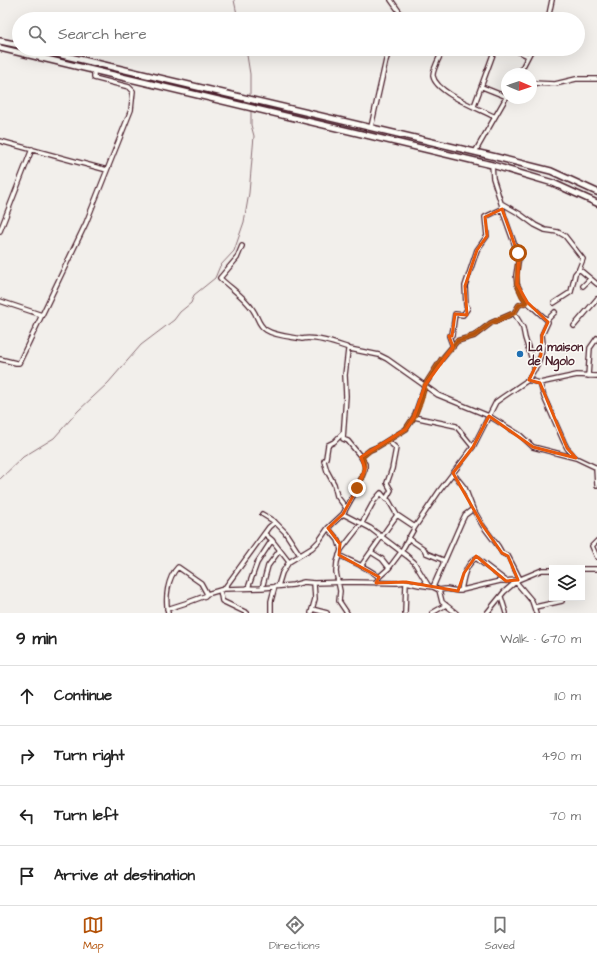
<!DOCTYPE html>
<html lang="en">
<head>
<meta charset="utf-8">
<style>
	body { margin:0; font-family:"Architects Daughter",sans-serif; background:#f2f2f2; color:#222 }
	.controls { position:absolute; right:12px; bottom:12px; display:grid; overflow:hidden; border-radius:0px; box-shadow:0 4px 16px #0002 }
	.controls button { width:36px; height:36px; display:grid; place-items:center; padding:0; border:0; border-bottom:1px solid #e0e0e0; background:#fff; color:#222; font:20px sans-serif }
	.compass { position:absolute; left:501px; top:68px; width:36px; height:36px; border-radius:50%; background:#fff; box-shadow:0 4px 16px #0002; rotate:92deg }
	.stop { position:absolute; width:12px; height:12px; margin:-9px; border:3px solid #b45309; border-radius:50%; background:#fff }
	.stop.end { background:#b45309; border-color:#fff; box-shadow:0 1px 4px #0008 }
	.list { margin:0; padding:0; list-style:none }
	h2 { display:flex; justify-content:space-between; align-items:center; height:52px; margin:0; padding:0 16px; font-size:17px }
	h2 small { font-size:13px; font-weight:400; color:#767676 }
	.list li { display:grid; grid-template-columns:26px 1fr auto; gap:12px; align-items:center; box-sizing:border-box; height:60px; padding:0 16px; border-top:1px solid #e0e0e0 }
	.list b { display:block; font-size:15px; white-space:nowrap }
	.list em { font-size:13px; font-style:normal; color:#767676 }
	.icon { flex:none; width:22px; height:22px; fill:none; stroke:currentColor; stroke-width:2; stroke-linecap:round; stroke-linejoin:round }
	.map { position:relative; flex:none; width:597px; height:613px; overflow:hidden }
	.search { position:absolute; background:#fff; box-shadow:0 4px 16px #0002; left:12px; right:12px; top:12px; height:44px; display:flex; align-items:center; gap:10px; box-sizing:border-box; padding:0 14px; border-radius:22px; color:#767676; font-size:15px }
	.sheet { height:292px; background:#fff }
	nav { display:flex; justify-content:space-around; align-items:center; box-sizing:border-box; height:56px; border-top:1px solid #e0e0e0; background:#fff; font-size:11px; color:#767676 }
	nav a { display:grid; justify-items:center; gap:2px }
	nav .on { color:#b45309 }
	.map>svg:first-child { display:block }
</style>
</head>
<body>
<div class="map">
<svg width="597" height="613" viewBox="0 0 597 613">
	<rect width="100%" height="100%" fill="#f2efeb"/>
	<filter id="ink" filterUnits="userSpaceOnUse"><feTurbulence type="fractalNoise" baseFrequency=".025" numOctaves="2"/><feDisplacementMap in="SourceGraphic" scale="8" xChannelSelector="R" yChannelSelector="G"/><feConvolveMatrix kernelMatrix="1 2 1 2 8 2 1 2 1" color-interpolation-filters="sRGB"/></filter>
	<g filter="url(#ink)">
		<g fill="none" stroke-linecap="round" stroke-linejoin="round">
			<!-- stream -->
			<path stroke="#8b6f75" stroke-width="1" d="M234,0L238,19
				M246,49L250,74V98
				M0,479L23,457L54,438L78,411L108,383L141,345L174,320L180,312L191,303L194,295L215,278L220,266L234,251L244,222L249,193L254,136L251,125V109"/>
			<!-- minor casing -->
			<g stroke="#4a1f2b" stroke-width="6">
				<path id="minor" d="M391,0L401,14L400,19
					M548,19L552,0
					M443,49C441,55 432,70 433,76C436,93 480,109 495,117
					M513,49L528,56
					M519,74L532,49
					M531,83L555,84L576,79H597
					M482,87L507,97
					M474,106L495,49
					M371,127L386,60L390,49
					M0,141L107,170
					M475,152L507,96
					M492,165L493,178L501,203L504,215L519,257L516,275L517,284L523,296L527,302L547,320
					M501,203L520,214L535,225L545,230L558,232L565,236L583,259L579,269L575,274L571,292L554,303
					M0,231L32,149
					M242,246L237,258L220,278C230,288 245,297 253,310C258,317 258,325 266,330C275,336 292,337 302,339C314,336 334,343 346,347L350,349
					M579,269L597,284
					M583,286L590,279
					M0,301L42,315
					M514,313L523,328L525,338L535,369
					M574,326L597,299
					M453,347L449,336L452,335L455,314L463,315L468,308L466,305L465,286L477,250L487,236L485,217L502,209
					M0,359L16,363H19L86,223L131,110L133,91L129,87L94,78V70
					M588,376L590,348L597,338
					M528,380L540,383L577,375L597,376
					M540,383L544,397L564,442L567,448L575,457
					M414,417L456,426L473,447
					M343,433L334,442L328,445L326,458L324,461L327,471L334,484L337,496L346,508
					M388,441L396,448L392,469L387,483L391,490L386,499L389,501L397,515L415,527
					M361,457L370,450L377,447L406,429L414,417L425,385L441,360L457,341L474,336L491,323L514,313L519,305L527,302
					M596,468L597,485
					M453,473L465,488L473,509L483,526L498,546L502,553L508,556L520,579
					M262,514L275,522L285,532L300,555
					M343,514L370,528L407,556L414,562L428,585
					M328,528L338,540L341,550
					M265,534L272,540L289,562
					M408,538L424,549L426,553L443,560V562
					M597,541L592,546L597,557
					M371,552L382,559L389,568
					M339,555C353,563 366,566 379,577
					M361,566L389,526L397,515
					M582,569H597
					M516,582L532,601L536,613
					M376,583L379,577L389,568L401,552L415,527L440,490L473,447L496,402L503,397L528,380L537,365L541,355L543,344L542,335L548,322L547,320L555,312
					M278,586L282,573L289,562L312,548L319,541L328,528L343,514L357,489L365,469V464L361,457L348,441L343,439L346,396L345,375L348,350L350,349L379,355L387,359L438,395L489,416L520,435L533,447L576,458L597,468
					M433,587L461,523L465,515L473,509
					M248,588L257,563L272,540
					M262,588L268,566L279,551
					M224,589L269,527L275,522
					M220,590L222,601L247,613
					M439,590L442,602L456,613
					M461,591C463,579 465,565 476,558L506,581
					M501,597L506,613
					M535,607L562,601
					M167,609L189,602L205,596L207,594L224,589L262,588L293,585L304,582L314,583L351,582L397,583L406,582L419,585L433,587L439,590L446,589L458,591L500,581L518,580L542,570H552
					M312,609L327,613
					M168,613C165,599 167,578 178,567L201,583L207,594
					M271,613V601L275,586
					M311,613L315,599L314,583
					M347,613L339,601L340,591L336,572L337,562L341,550L362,523L374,501L381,493L386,499
					M405,613L406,582
					M432,613L446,605
					M487,613L504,592L518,580"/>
			</g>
			<!-- highway casing -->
			<g stroke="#4a1f2b" stroke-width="8">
				<path id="highway" d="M0,41L19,45
					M0,48L492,165L553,183L597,203
					M36,49L496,157L551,171L597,192"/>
			</g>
			<!-- minor -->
			<use href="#minor" stroke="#fdfcf7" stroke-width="3.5"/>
			<!-- highway -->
			<use href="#highway" stroke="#fdfcf7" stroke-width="5"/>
		</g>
	</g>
	<g fill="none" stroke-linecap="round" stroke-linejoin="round" filter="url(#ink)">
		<!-- route -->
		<path stroke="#b45309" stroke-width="5" d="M357,488C362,477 367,469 362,457L370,450L377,447L406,429L414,417L421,401L425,385L441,360L457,341L474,336L491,323L514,313L519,305L527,302L522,296L517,284L518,253"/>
	</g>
	<!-- marked area -->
	<path fill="none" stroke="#e8590c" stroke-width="3" stroke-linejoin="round" d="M502,209L519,257L517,284L527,302L548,322L542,335L541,355L529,380L540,383L567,448L576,458L533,447L489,416L473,447L453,473L483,526L502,553L508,556L518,580L506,581L476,556L464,573L458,591L406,582L376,583L379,577L339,555L340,544L328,528L343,514L357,489L365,469L361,457L406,429L414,417L425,385L453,347L449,336H452L455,314L467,315L465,286L477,250L487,236L485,217Z"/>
	<!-- markers -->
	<circle fill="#1f6fb2" stroke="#fdfcf7" stroke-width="1.5" cx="520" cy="354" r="4"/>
	<g text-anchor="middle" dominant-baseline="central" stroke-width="3" stroke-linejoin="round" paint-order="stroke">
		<!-- poi labels -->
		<g font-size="12" font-weight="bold" fill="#4a1f2b" stroke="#fdfcf7" text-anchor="start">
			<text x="528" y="347">La maison<tspan x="528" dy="14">de Ngolo</tspan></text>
		</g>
	</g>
</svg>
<div class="controls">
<button><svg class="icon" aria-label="layers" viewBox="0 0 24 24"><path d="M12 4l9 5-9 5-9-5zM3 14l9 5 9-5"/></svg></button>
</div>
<svg class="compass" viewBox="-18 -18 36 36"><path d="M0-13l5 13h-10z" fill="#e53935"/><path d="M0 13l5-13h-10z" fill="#767676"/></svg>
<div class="stop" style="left:518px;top:253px"></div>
<div class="stop end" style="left:357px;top:488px"></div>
<div class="search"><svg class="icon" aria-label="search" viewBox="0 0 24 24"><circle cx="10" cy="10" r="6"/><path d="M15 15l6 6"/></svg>Search here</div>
</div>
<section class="sheet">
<h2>9 min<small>Walk · 670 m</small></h2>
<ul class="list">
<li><svg class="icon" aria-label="ahead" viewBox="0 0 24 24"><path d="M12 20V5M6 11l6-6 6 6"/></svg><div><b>Continue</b></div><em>110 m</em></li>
<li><svg class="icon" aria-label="right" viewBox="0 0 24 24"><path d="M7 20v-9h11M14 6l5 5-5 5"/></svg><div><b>Turn right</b></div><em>490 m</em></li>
<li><svg class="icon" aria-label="left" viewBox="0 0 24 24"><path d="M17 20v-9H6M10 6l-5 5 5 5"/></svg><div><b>Turn left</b></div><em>70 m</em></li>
<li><svg class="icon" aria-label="arrive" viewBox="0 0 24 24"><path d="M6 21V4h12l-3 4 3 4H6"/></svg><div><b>Arrive at destination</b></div></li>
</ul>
</section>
<nav>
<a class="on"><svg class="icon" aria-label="map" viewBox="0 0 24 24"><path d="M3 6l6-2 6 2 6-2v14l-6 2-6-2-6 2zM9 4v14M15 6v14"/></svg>Map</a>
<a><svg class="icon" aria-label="directions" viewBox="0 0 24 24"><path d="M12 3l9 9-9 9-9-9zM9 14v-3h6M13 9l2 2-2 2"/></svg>Directions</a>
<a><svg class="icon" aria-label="saved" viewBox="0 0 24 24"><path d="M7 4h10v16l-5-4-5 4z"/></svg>Saved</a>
</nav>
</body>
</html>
